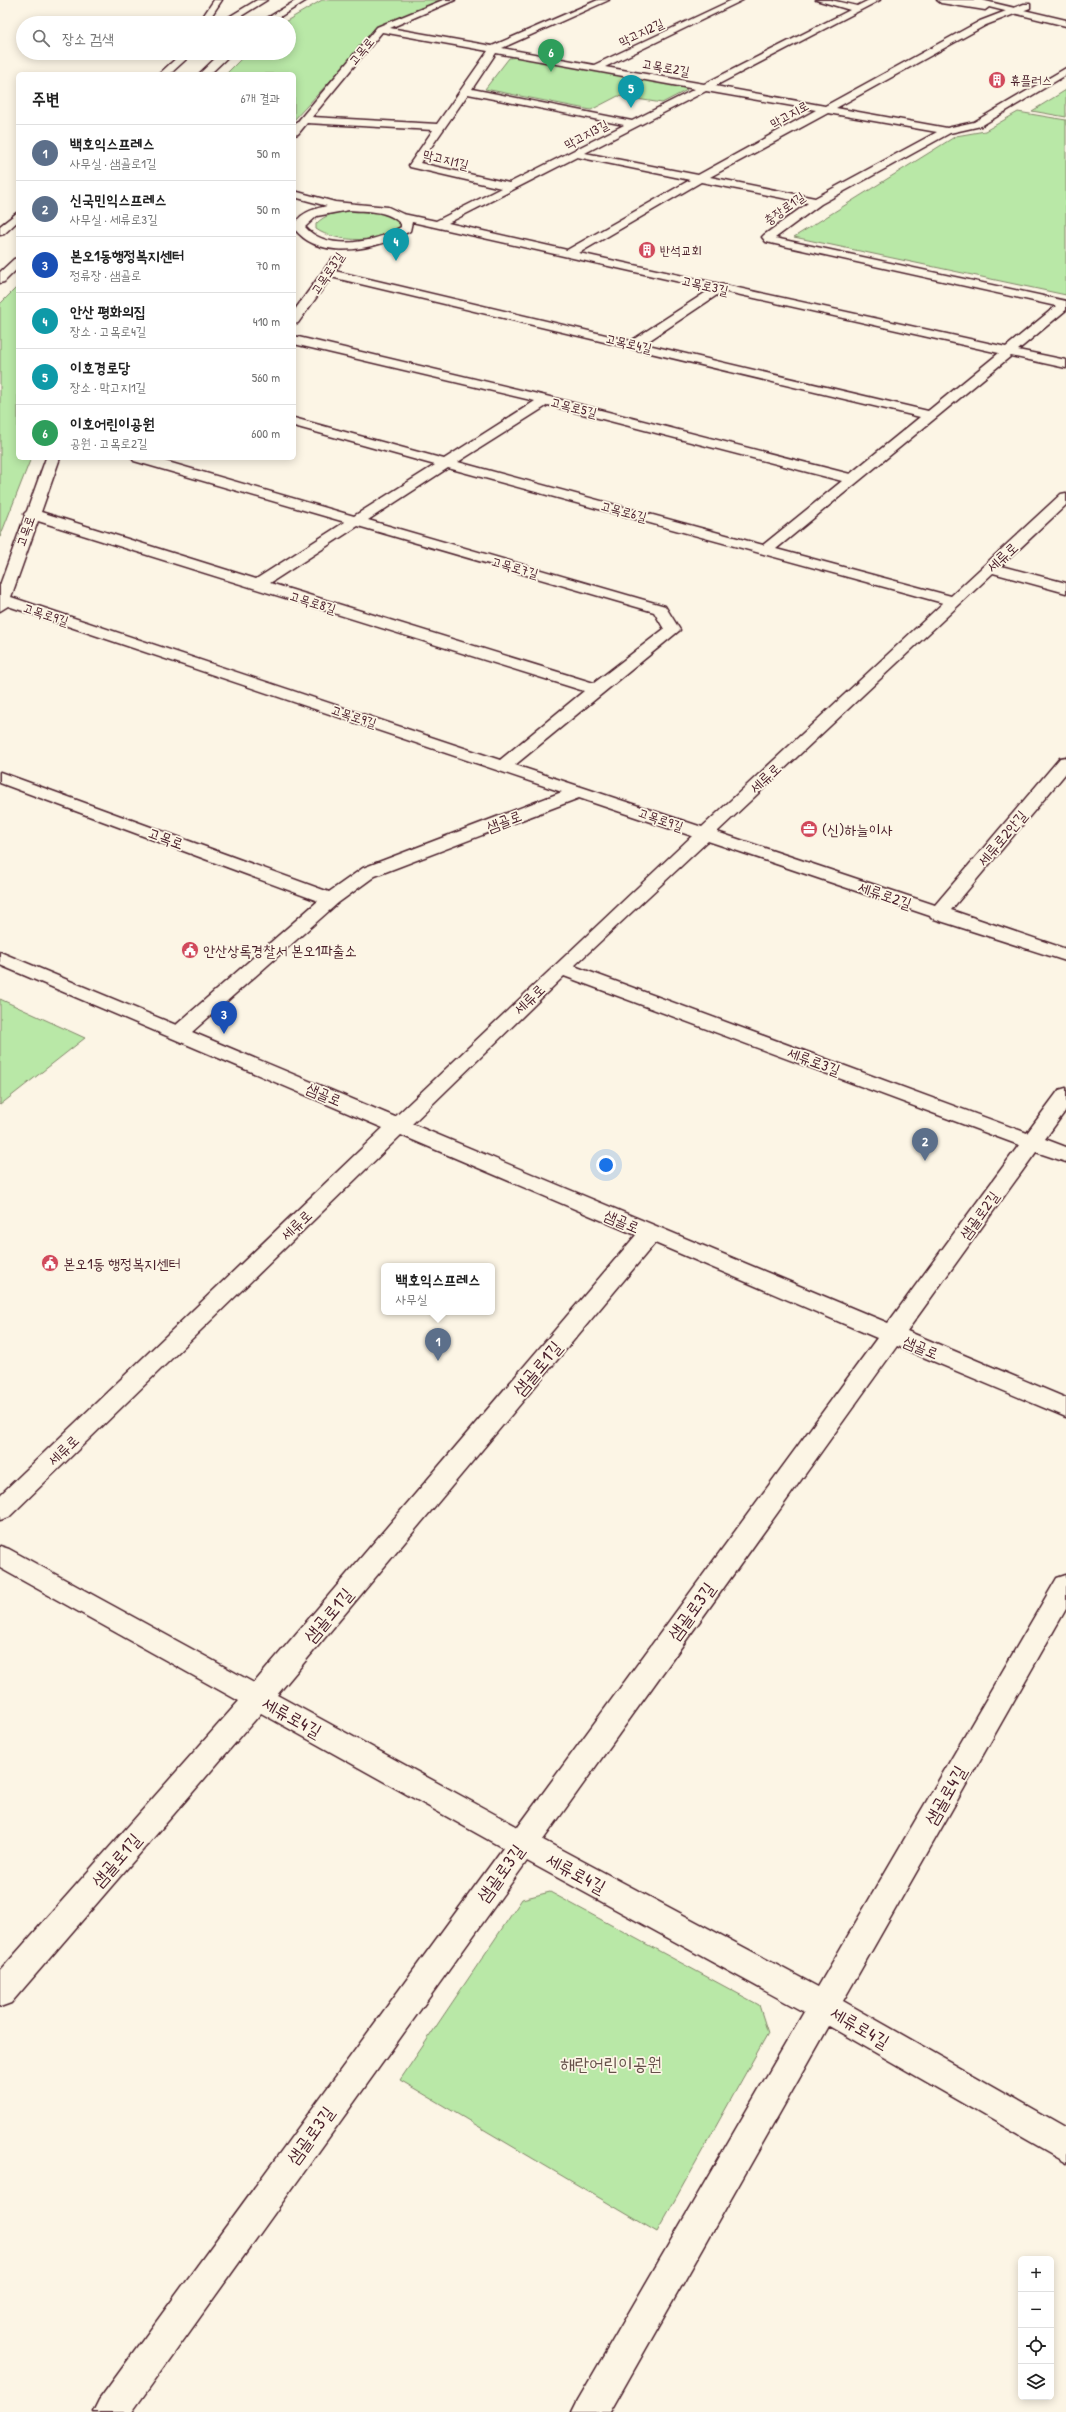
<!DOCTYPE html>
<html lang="ko">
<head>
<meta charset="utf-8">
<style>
	body { margin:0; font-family:"Patrick Hand","Poor Story",sans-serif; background:#f6f6f6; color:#222 }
	.controls { position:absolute; right:12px; bottom:12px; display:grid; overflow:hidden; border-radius:6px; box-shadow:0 2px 10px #0003 }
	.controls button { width:36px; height:36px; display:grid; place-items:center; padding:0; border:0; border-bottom:1px solid #e0e0e0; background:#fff; color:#222; font:20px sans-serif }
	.you { position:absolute; left:606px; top:1165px; width:14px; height:14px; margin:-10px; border:3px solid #fff; border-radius:50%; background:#1a73e8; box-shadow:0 0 0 6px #1a73e833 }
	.badge { display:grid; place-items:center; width:26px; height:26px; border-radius:50%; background:#b45309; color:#fff; font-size:13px; font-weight:700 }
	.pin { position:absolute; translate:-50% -33px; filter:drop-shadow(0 1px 2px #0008) }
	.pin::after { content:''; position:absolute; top:21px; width:14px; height:12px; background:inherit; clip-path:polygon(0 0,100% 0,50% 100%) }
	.popup { position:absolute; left:381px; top:1263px; width:114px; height:52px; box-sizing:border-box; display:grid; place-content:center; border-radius:6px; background:#fff; filter:drop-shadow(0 1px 3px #0005); font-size:13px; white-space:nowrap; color:#767676 }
	.popup b { font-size:15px; color:#222 }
	.popup::after { content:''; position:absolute; left:50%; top:100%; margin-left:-8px; border:8px solid transparent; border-top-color:#fff }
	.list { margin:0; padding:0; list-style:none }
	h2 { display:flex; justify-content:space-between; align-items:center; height:52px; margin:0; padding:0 16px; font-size:17px }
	h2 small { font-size:13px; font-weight:400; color:#767676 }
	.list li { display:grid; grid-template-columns:26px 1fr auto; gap:12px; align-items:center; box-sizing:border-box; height:56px; padding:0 16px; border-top:1px solid #e0e0e0 }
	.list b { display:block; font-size:15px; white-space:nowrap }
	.list p { margin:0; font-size:13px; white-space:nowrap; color:#767676 }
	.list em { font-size:13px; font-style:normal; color:#767676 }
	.icon { flex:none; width:22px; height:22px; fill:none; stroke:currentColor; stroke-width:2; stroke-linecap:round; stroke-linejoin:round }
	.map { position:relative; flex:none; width:1066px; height:2412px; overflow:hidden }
	.search { position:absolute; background:#fff; box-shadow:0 2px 10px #0003; left:16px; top:16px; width:280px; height:44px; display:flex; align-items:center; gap:10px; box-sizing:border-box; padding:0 14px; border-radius:22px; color:#767676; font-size:15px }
	.panel { position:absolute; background:#fff; box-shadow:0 2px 10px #0003; left:16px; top:72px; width:280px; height:388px; border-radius:6px }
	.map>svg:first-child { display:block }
</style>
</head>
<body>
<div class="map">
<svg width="1066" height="2412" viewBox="0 0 1066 2412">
	<rect width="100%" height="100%" fill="#fcf5e5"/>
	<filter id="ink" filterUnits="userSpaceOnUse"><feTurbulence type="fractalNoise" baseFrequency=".025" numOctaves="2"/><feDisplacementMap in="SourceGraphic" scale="8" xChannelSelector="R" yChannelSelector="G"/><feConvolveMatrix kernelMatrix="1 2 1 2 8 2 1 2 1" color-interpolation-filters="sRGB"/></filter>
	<g filter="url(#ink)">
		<!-- green -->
		<path fill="#b9e8a7" stroke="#828469" d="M322,0H447L379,28L294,120V74H226L247,53H289V23H283Z
			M519,57L682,87L687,90L662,103L618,96L591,110L485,89L509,58Z
			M1066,90V117L1032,111Z
			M1018,112L1066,120V295L794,237L956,136L985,131Z
			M352,210L389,214L401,222L402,226C385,244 335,243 316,229V224C325,214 338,212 352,210Z
			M18,286V458H31L0,537V304Z
			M0,999L85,1038L0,1105Z
			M550,1892L759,2005L768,2033L657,2232L400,2080L522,1899Z"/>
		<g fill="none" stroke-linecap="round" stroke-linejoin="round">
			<!-- minor casing -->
			<g stroke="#4a1f2b" stroke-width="3">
				<path id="minor" d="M443,0H455L390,28L492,46L598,0H609L502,48L594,65L732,0H743L605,67L704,84L850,10L816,0H831L857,6L869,0H880L715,86L825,106L980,21L1024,4H1030V8L986,25L836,108L947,128L974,122L1066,68V75L981,126L950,133L821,204L775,238L1066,301V310L1018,350L1066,360V368L1011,356L776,549L951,596L1061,494L1066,493V505L1001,566L1066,583V593L993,573L717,832L935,905L1060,758L1066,757V773L951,910L1066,949V961L931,918L930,916L708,841L574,966L1027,1133L1059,1090L1066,1088V1110L1045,1139L1066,1147V1162L1036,1152L907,1331L1066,1398V1417L897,1346L543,1840L818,1987L1057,1578L1066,1575V1609L843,2001L1066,2128V2162L829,2026L610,2412H572L578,2400L804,2012L527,1861L132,2412H93L99,2400L503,1848L261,1713L11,2003L0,2007V1971L239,1701L0,1568V1546L9,1549L254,1683L636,1235L401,1135L9,1517L0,1520V1495L383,1128L0,965V952L176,1025L318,901L0,783V772L329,892L363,868L562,792L8,606L0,611V585L25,516L24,514L27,511L46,458H60L41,512L256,579L345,522L134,461L132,458H154L354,516L435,465L294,426V418L444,459L535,401L294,344V336L546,396L850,474L920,417L331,277L298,323L294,324V311L332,259L336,258L342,261L335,271L631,341L711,289L412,222L410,231C378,250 319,262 294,228C297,213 314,209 327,206L294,197V191L335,202L388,207L403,214L436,221L501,188L410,167L409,165L433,130L307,123L298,134L294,135V126L377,27ZM382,32L488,51L437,124L312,117ZM496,53L695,89L632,121L472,89ZM706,91L816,110L698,175L585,153ZM468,94L624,125L509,183L420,163ZM828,113L937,132L815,198L710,177ZM577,157L690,180L567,250L448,223ZM701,182L808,203L764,235L762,237L766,242L1056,306L1006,347L579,253ZM349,210C368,212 387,209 401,224V227C375,243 327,252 305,227L317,216ZM723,291L999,353L928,411L644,344ZM548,405L842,481L763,545L458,462ZM448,468L943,603L702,827L515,765L680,630L665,606L368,520ZM38,521L584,691L500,760L11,597ZM358,526L654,612L664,629L594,683L270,583ZM579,798L692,836L395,1117L192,1032L338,903L375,876ZM564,976L1019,1145L888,1323L412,1124ZM655,1243L877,1338L518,1827L277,1695Z"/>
			</g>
			<!-- major casing -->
			<g stroke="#4a1f2b" stroke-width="3">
				<path id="major" d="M214,0H222L210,18L214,23H204L202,18Z
					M257,0H267L230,23H219Z
					M297,0H307L270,23H259Z
					M937,0H981L1066,20V26L989,7L985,10L941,3Z
					M182,53H193L170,74H159Z
					M221,53H232L210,74H199Z
					M18,212V221L4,234L0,235V226Z
					M18,258V268L4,282L0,283V272L14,259Z"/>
			</g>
			<!-- minor -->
			<use href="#minor" fill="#fcf5e5" fill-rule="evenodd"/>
			<!-- major -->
			<use href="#major" fill="#fcf5e5" fill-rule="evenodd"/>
		</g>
	</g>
	<!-- icons -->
	<defs>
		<g id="building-disc" transform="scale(0.9)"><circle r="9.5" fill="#d1495b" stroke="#fcf5e5"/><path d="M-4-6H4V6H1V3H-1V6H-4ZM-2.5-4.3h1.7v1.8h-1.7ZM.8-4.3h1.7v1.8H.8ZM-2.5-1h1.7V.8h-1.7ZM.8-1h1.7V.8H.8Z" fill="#fff"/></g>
		<g id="office-disc" transform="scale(0.9)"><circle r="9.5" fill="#d1495b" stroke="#fcf5e5"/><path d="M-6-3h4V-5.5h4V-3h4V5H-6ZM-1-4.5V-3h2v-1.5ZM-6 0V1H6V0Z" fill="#fff"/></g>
		<g id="civic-disc" transform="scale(0.9)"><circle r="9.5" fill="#d1495b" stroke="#fcf5e5"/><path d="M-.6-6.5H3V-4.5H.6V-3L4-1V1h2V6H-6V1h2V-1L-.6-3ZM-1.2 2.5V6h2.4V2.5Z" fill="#fff"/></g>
	</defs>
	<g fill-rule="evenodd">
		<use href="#building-disc" x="997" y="80"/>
		<use href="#building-disc" x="647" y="250"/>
		<use href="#office-disc" x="809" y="829"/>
		<use href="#civic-disc" x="190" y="950"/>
		<use href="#civic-disc" x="50" y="1263"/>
	</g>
	<g text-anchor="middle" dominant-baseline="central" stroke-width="3.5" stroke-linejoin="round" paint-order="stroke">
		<!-- far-street labels -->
		<g font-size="13" fill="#4a1f2b" stroke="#fcf5e5">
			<text transform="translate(641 32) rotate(-25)">막고지2길</text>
			<text transform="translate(361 51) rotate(-51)">고목로</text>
			<text transform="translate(666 67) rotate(10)">고목로2길</text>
			<text transform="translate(789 114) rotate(-29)">막고지로</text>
			<text transform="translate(586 134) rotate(-28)">막고지3길</text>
			<text transform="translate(446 159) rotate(14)">막고지1길</text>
			<text transform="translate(784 208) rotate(-35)">충장로1길</text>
			<text transform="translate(327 273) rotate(-56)">고목로3길</text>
			<text transform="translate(705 285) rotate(13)">고목로3길</text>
			<text transform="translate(629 343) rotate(13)">고목로4길</text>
			<text transform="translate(574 407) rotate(14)">고목로5길</text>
			<text transform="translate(624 511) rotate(15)">고목로6길</text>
			<text transform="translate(25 531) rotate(-71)">고목로</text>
			<text transform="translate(515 567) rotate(16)">고목로7길</text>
			<text transform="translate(313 602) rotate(17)">고목로8길</text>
			<text transform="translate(46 614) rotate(18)">고목로9길</text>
			<text transform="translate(354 716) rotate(18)">고목로9길</text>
			<text transform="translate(661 819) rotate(19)">고목로9길</text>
		</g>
		<!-- far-poi labels -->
		<g font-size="13" fill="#4a1f2b" stroke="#fcf5e5" text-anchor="start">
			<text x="1010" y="80">휴플러스</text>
			<text x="660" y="250">반석교회</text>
		</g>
		<!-- street labels -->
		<g font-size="15" fill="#4a1f2b" stroke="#fcf5e5">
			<text transform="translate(1002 557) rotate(-43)">세류로</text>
			<text transform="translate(765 778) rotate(-43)">세류로</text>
			<text transform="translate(504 821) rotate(-21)">샘골로</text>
			<text transform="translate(166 838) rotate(20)">고목로</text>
			<text transform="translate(1002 838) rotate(-50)">세류로2안길</text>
			<text transform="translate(885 895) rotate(19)">세류로2길</text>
			<text transform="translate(529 999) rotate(-44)">세류로</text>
			<text transform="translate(814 1061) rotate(20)">세류로3길</text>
			<text transform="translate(324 1094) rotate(23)">샘골로</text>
			<text transform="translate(979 1215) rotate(-54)">샘골로2길</text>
			<text transform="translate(622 1221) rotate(23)">샘골로</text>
			<text transform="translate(296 1225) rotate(-44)">세류로</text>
			<text transform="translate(921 1347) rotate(23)">샘골로</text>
			<text transform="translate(63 1450) rotate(-44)">세류로</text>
		</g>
		<!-- poi labels -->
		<g font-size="15" fill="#4a1f2b" stroke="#fcf5e5" text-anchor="start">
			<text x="822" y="829">(신)하늘이사</text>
			<text x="203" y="950">안산상록경찰서 본오1파출소</text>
			<text x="63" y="1263">본오1동 행정복지센터</text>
		</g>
		<!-- near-street labels -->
		<g font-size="18" fill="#4a1f2b" stroke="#fcf5e5">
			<text transform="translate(537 1368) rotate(-50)">샘골로1길</text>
			<text transform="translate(691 1611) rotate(-54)">샘골로3길</text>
			<text transform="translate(328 1615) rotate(-50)">샘골로1길</text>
			<text transform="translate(292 1717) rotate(29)">세류로4길</text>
			<text transform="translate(945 1795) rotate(-60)">샘골로4길</text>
			<text transform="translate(116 1860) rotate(-49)">샘골로1길</text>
			<text transform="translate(500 1873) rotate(-54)">샘골로3길</text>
			<text transform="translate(576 1873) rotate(28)">세류로4길</text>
			<text transform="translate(860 2027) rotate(30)">세류로4길</text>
			<text transform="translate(310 2135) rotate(-54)">샘골로3길</text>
		</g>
		<!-- near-park labels -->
		<g font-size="18" fill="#66514a" stroke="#fcf5e5">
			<text x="611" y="2063">해란어린이공원</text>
		</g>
	</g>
</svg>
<div class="controls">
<button>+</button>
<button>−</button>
<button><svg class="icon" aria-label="locate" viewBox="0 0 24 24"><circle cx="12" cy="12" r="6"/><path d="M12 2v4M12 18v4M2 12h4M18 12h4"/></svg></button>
<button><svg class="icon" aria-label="layers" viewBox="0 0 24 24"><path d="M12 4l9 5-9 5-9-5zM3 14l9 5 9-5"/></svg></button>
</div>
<div class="you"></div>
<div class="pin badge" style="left:438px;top:1361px;background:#5c6f8a">1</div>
<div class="popup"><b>백호익스프레스</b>사무실</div>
<div class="pin badge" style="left:925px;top:1161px;background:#5c6f8a">2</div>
<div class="pin badge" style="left:224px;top:1034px;background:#1a4fb4">3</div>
<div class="pin badge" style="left:396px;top:261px;background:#0f9aa8">4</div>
<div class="pin badge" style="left:631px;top:108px;background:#0f9aa8">5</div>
<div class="pin badge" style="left:551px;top:72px;background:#2e9e5b">6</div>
<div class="search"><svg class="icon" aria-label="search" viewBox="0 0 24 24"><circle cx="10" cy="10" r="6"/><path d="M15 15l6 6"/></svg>장소 검색</div>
<section class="panel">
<h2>주변<small>6개 결과</small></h2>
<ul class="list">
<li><span class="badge" style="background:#5c6f8a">1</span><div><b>백호익스프레스</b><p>사무실 · 샘골로1길</p></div><em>50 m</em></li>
<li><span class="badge" style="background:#5c6f8a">2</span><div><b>신국민익스프레스</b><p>사무실 · 세류로3길</p></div><em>50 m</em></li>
<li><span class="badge" style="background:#1a4fb4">3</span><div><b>본오1동행정복지센터</b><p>정류장 · 샘골로</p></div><em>70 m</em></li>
<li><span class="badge" style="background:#0f9aa8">4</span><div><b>안산 평화의집</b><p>장소 · 고목로4길</p></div><em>410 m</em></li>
<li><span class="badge" style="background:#0f9aa8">5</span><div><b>이호경로당</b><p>장소 · 막고지1길</p></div><em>560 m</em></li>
<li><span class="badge" style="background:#2e9e5b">6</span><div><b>이호어린이공원</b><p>공원 · 고목로2길</p></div><em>600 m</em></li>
</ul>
</section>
</div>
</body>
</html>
